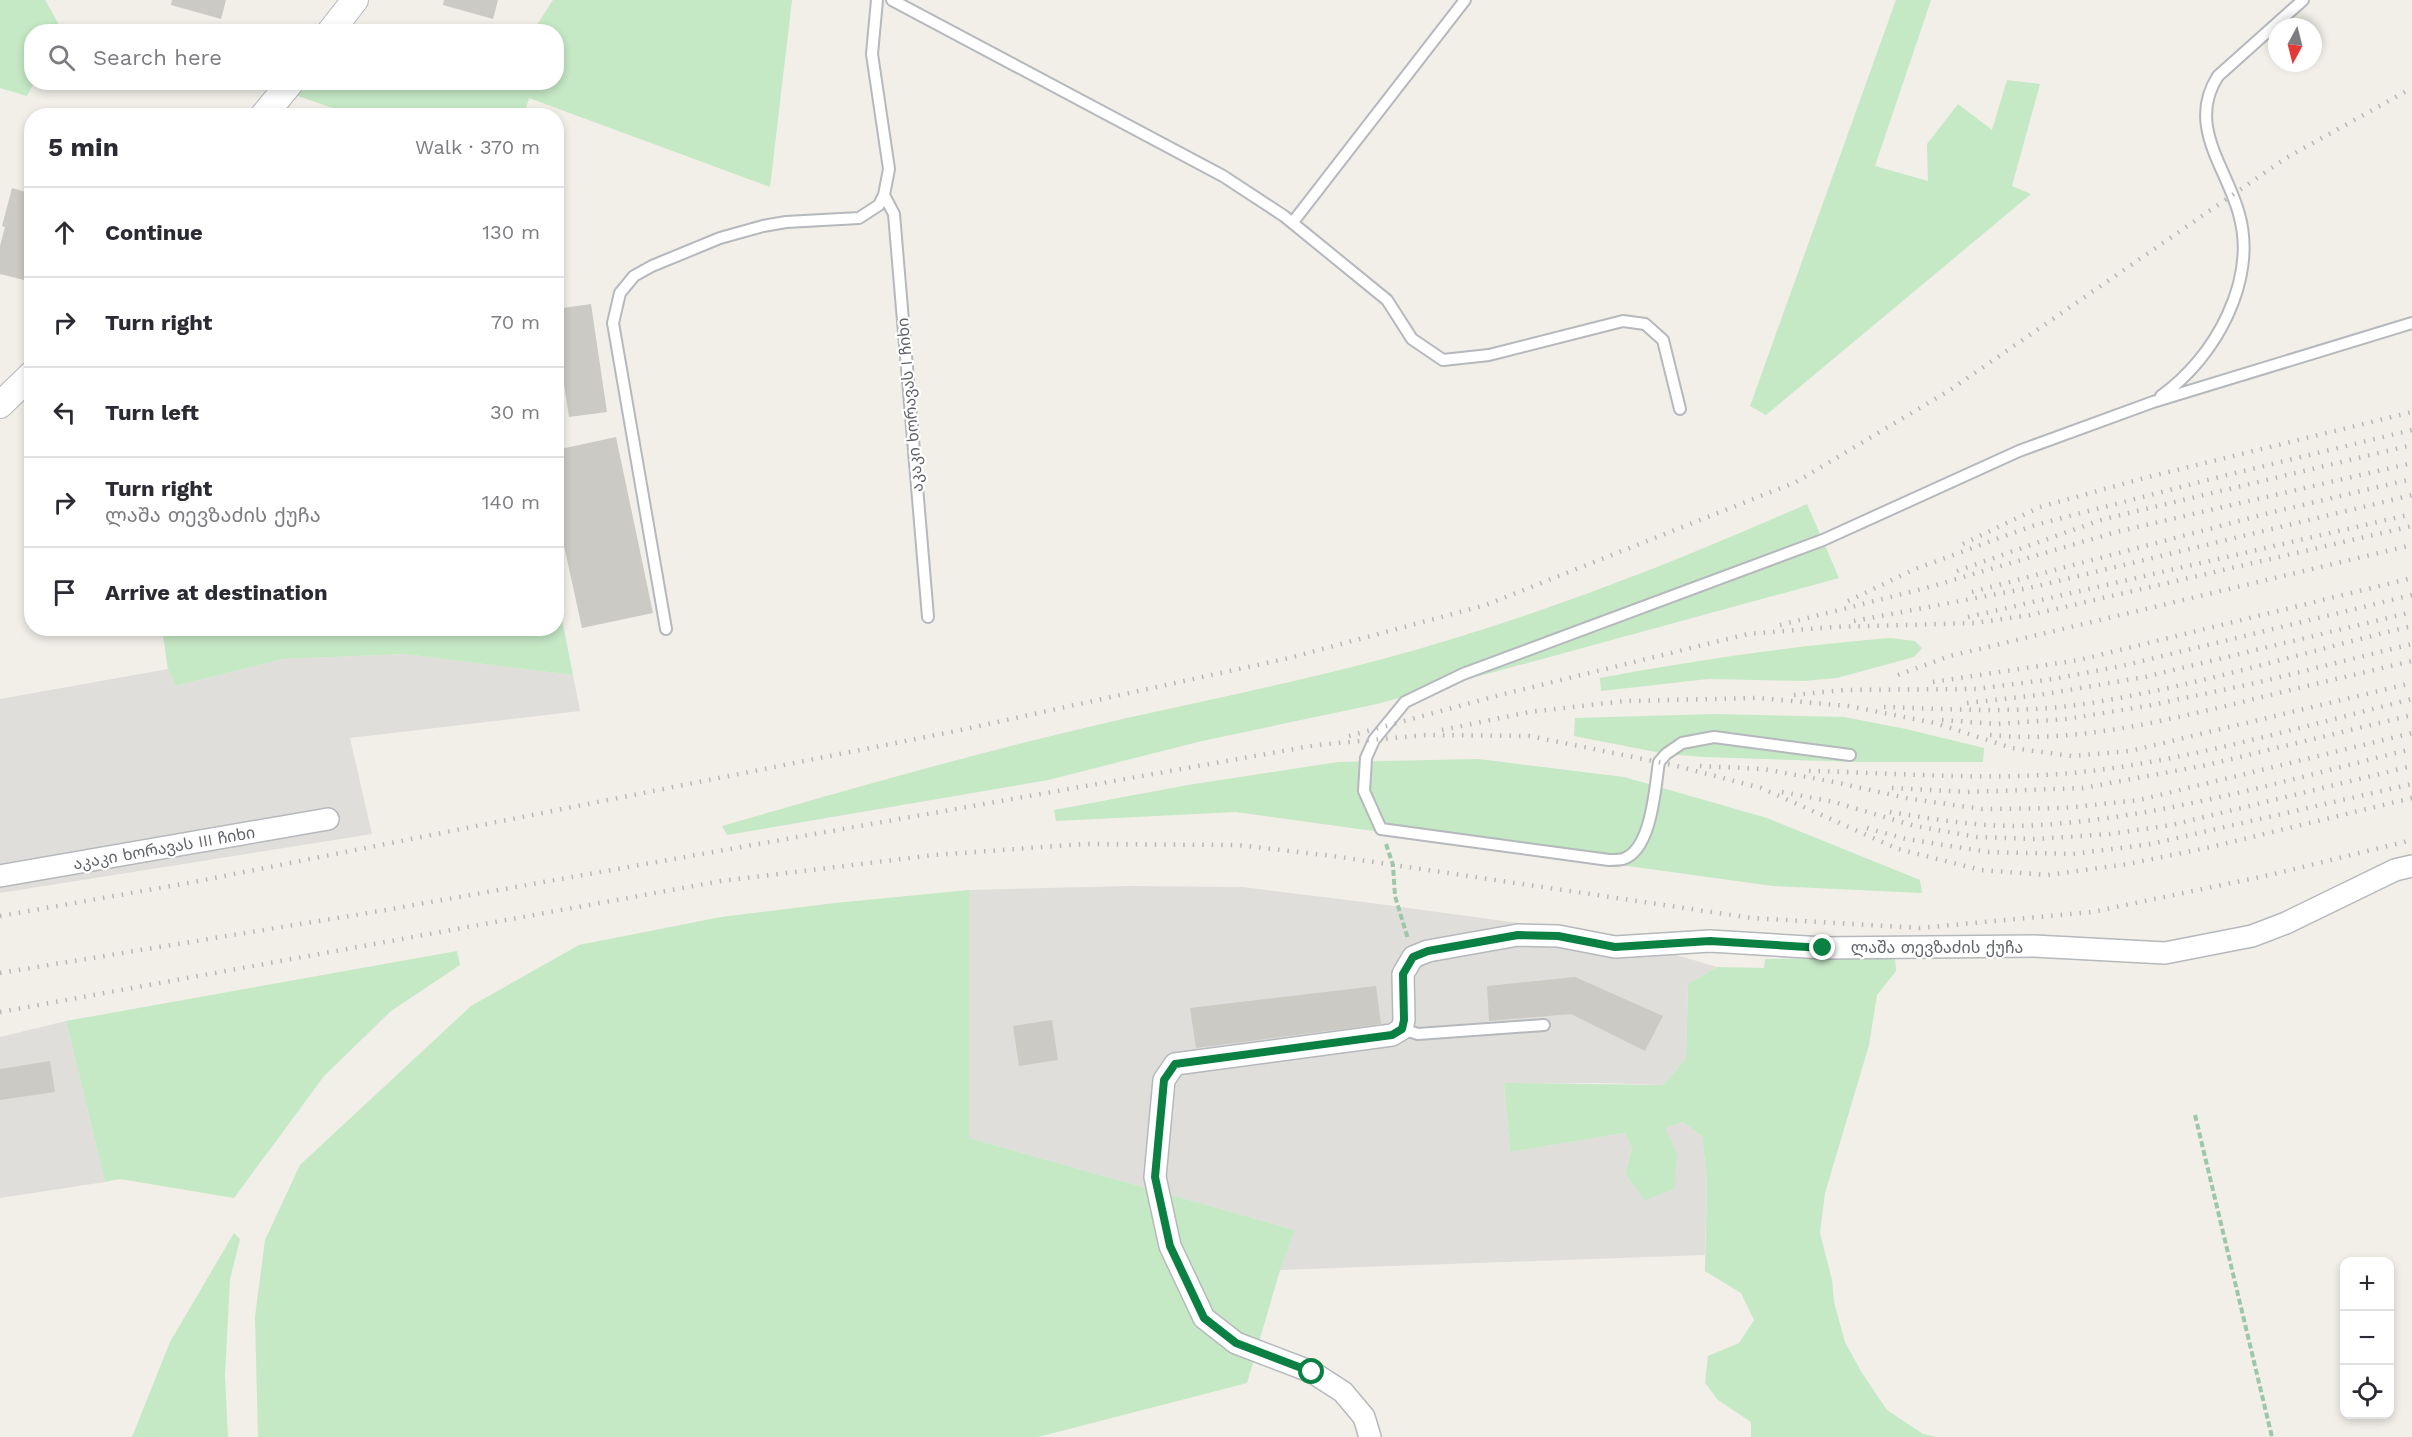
<!DOCTYPE html>
<html lang="en">
<head>
<meta charset="utf-8">
<style>
	body { margin:0; font-family:"Work Sans","Noto Sans Georgian",sans-serif; background:#f7f7f7; color:#2b2b33 }
	.controls { position:absolute; right:18px; bottom:18px; display:grid; overflow:hidden; border-radius:12px; box-shadow:0 3px 9px #0003 }
	.controls button { width:54px; height:54px; display:grid; place-items:center; padding:0; border:0; border-bottom:2px solid #e1e1e2; background:#fff; color:#2b2b33; font:30px sans-serif }
	.compass { position:absolute; left:2268px; top:18px; width:54px; height:54px; border-radius:50%; background:#fff; box-shadow:0 3px 9px #0003; rotate:187deg }
	.stop { position:absolute; width:18px; height:18px; margin:-14px; border:4px solid #0b8043; border-radius:50%; background:#fff }
	.stop.end { background:#0b8043; border-color:#fff; box-shadow:0 2px 6px #0008 }
	.list { margin:0; padding:0; list-style:none }
	h2 { display:flex; justify-content:space-between; align-items:center; height:78px; margin:0; padding:0 24px; font-size:26px }
	h2 small { font-size:20px; font-weight:400; color:#7c7c81 }
	.list li { display:grid; grid-template-columns:39px 1fr auto; gap:18px; align-items:center; box-sizing:border-box; height:90px; padding:0 24px; border-top:2px solid #e1e1e2 }
	.list b { display:block; font-size:22px; white-space:nowrap }
	.list p { margin:0; font-size:20px; white-space:nowrap; color:#7c7c81 }
	.list em { font-size:20px; font-style:normal; color:#7c7c81 }
	.icon { flex:none; width:33px; height:33px; fill:none; stroke:currentColor; stroke-width:2; stroke-linecap:round; stroke-linejoin:round }
	.map { position:relative; flex:none; width:2412px; height:1437px; overflow:hidden }
	.search { position:absolute; background:#fff; box-shadow:0 3px 9px #0003; left:24px; top:24px; width:540px; height:66px; display:flex; align-items:center; gap:15px; box-sizing:border-box; padding:0 21px; border-radius:24px; color:#7c7c81; font-size:22px }
	.panel { position:absolute; background:#fff; box-shadow:0 3px 9px #0003; left:24px; top:108px; width:540px; height:528px; border-radius:24px }
	.map>svg:first-child { display:block }
</style>
</head>
<body>
<div class="map">
<svg width="2412" height="1437" viewBox="0 0 2412 1437">
	<rect width="100%" height="100%" fill="#f1efe8"/>
	<!-- industrial -->
	<path fill="#e0deda" d="M405,654L573,675L580,711L350,738L372,834L0,893V699L168,669L176,686L283,659Z
		M1127,886L1242,887L1379,904L1613,936L1717,967L1688,984L1686,1058L1663,1085L1605,1083L1504,1084L1510,1152L1625,1133L1632,1149L1625,1174L1677,1153L1664,1128L1683,1122L1702,1136L1707,1180L1705,1255L1280,1270L1295,1230L969,1138V890Z
		M66,1021L105,1182L0,1198V1037Z"/>
	<!-- green -->
	<path fill="#c5e8c5" d="M0,0H45L61,28L59,31L32,32V82L34,83L27,96L0,88Z
		M553,0H792L770,187L529,98L524,115L356,116L295,95L308,82H556V32L533,31Z
		M1896,0H1931L1875,166L1928,181L1927,144L1958,104L1992,130L2007,80L2040,84L2012,186L2031,194L1766,415L1750,406Z
		M1807,504L1839,578L1377,704L1202,741L1048,780L727,835L722,826C826,796 930,766 1035,740C1149,711 1266,690 1379,660C1526,621 1669,565 1807,504Z
		M557,594L573,675L405,654L283,659L176,686L168,669L162,629L556,628Z
		M1890,638L1915,641L1922,648L1914,657L1837,678L1804,681L1708,679L1601,691L1600,678C1697,660 1792,646 1890,638Z
		M1715,714L1844,717L1906,729L1984,748L1983,762H1859L1704,757L1666,754L1574,736L1575,718Z
		M1478,759L1624,777L1767,818L1920,880L1922,893L1773,886L1236,812L1056,821L1054,810L1188,785L1338,762Z
		M969,890V1138L1295,1230L1280,1270L1247,1383L1038,1437H258L255,1317L265,1240L300,1165L471,1006L579,945L721,917L835,903Z
		M457,951L460,965L391,1011L324,1076L234,1198L120,1179L105,1182L66,1021Z
		M1895,957L1896,971L1877,995L1869,1045L1825,1193L1820,1233L1832,1280L1834,1302L1845,1342L1862,1373L1887,1410L1923,1434L1937,1437H1751V1422L1718,1400L1705,1383L1708,1356L1739,1343L1754,1320L1741,1293L1705,1271L1707,1180L1702,1136L1683,1122L1665,1128L1677,1153L1674,1189L1645,1200L1625,1174L1632,1149L1625,1133L1510,1152L1504,1083L1663,1085L1686,1058L1688,984L1717,967L1764,968L1765,959Z
		M234,1233L240,1239L230,1279L225,1375L228,1437H132L170,1342Z"/>
	<!-- building -->
	<path fill="#cccac5" d="M172,0H226L221,19L171,5Z
		M444,0H498L493,19L443,5Z
		M12,188L32,194V282L0,274V246L5,227L2,226Z
		M591,304L607,412L569,417L556,332V309Z
		M616,437L653,613L582,628L556,509V450Z
		M1575,977L1663,1016L1645,1051L1571,1014L1489,1021L1487,986Z
		M1376,986L1381,1024L1196,1048L1190,1008Z
		M1052,1020L1058,1060L1019,1066L1013,1026Z
		M50,1061L55,1092L0,1100V1069Z"/>
	<g fill="none" stroke-linecap="round" stroke-linejoin="round">
		<!-- service casing -->
		<g stroke="#b5b8bc" stroke-width="14">
			<path id="service" d="M892,0L1223,176L1284,216L1387,300L1412,339L1443,360L1489,355L1623,321L1645,324L1663,340L1680,409
				M884,195L894,214L928,617
				M1293,222L1465,0
				M2161,396C2215,358 2258,280 2239,214C2227,168 2186,125 2218,76L2303,0
				M666,629L613,323L620,293L634,276L652,266L720,238L763,226L786,222L859,218L879,205L884,195L889,169L872,54L877,0
				M1850,755L1714,737L1682,743L1666,754L1659,762C1655,787 1652,850 1623,859C1619,860 1613,860 1609,860L1381,829L1364,791L1366,758L1374,740L1405,702L1463,674L1823,540L2019,451L2153,402L2412,323
				M1402,1029L1418,1034L1544,1025"/>
		</g>
		<!-- minor casing -->
		<g stroke="#b5b8bc" stroke-width="24">
			<path id="minor" d="M0,876L328,819
				M1370,1437L1364,1417L1343,1392L1312,1372L1236,1343L1204,1318L1170,1246L1155,1177L1164,1080L1175,1064L1392,1035L1402,1029L1404,1020L1403,974L1413,957L1428,951L1518,935L1558,936L1615,947L1710,941L1823,948L2034,946L2165,953L2252,936L2286,923L2395,870L2412,866"/>
		</g>
		<!-- tertiary casing -->
		<g stroke="#b5b8bc" stroke-width="28">
			<path id="tertiary" d="M330,32L355,0
				M263,116L291,82
				M0,405L32,374"/>
		</g>
		<!-- path -->
		<path stroke="#9cc7a9" stroke-width="4" stroke-dasharray="6 3" stroke-linecap="butt" d="M1386,844L1393,865L1395,896L1408,939
			M2195,1115L2272,1437"/>
		<!-- service -->
		<use href="#service" stroke="#fff" stroke-width="10"/>
		<!-- minor -->
		<use href="#minor" stroke="#fff" stroke-width="21"/>
		<!-- tertiary -->
		<use href="#tertiary" stroke="#fff" stroke-width="26"/>
		<!-- rail -->
		<path stroke="#b6b7b8" stroke-width="4.5" stroke-dasharray="1.5 8" stroke-linecap="butt" d="M1963,544L2040,507L2148,477L2412,412
			M1957,571L2104,519L2412,445
			M1972,592L2269,513L2412,479
			M1848,601L1915,569L2035,525L2223,476L2412,430
			M1968,617L2412,514
			M1854,621L2029,588L2412,495
			M1780,625L1926,588L2116,532L2412,463
			M1898,675L1950,656L2412,545
			M1933,682L2079,660L2412,578
			M1794,695L1843,690L1976,689L2053,679L2122,666L2412,595
			M1967,703L2039,695L2145,677L2412,612
			M1884,707C1950,709 2018,714 2084,704C2195,687 2303,652 2412,626
			M1942,720L1998,724L2066,719L2147,706L2256,683L2412,644
			M1442,730L1529,712L1625,701L1758,698L1848,706L1935,723L2012,748L2072,756L2130,751L2412,683
			M1990,735C2073,743 2154,723 2234,704C2293,689 2353,675 2412,661
			M1349,736L1500,695L1748,634L1833,627L1975,623L2030,615L2412,526
			M1700,766L1764,769L1834,782L1911,799L1982,809L2064,808L2139,800L2412,733
			M1809,771C1903,773 1998,782 2091,771C2197,758 2308,725 2412,699
			M1892,788L1967,792L2083,788L2207,765L2412,715
			M1782,792L1834,802L1915,826L1977,837L2036,839L2110,834L2172,825L2412,766
			M1890,812C1939,820 1991,829 2040,825C2166,817 2290,779 2412,749
			M1867,828L1906,839L1989,852L2073,854L2151,844L2412,784
			M0,916L194,882L961,730L1289,658L1486,605L1796,482L1950,390L2286,158L2412,88
			M0,973L380,911L1317,745L1426,735L1529,736L1673,765L1761,788L1898,849L1981,870L2048,875L2128,864L2211,847L2412,798
			M0,1012L721,881L934,855L1084,844L1238,845L1333,856L1752,918L1920,928L2092,912L2270,875L2412,840"/>
	</g>
	<g fill="none" stroke-linecap="round" stroke-linejoin="round">
		<!-- route -->
		<path stroke="#0b8043" stroke-width="8" d="M1312,1372L1236,1343L1204,1318L1170,1246L1155,1177L1164,1080L1175,1064L1392,1035L1402,1029L1404,1020L1403,974L1413,957L1428,951L1518,935L1558,936L1615,947L1710,941L1823,948"/>
	</g>
	<g text-anchor="middle" dominant-baseline="central" stroke-width="4.5" stroke-linejoin="round" paint-order="stroke">
		<!-- street labels -->
		<g font-size="16" fill="#5f6368" stroke="#fff">
			<text transform="translate(910 405) rotate(-95)">აკაკი ხორავას I ჩიხი</text>
			<text transform="translate(164 848) rotate(-10)">აკაკი ხორავას III ჩიხი</text>
			<text x="1937" y="947">ლაშა თევზაძის ქუჩა</text>
		</g>
	</g>
</svg>
<div class="controls">
<button>+</button>
<button>−</button>
<button><svg class="icon" aria-label="locate" viewBox="0 0 24 24"><circle cx="12" cy="12" r="6"/><path d="M12 2v4M12 18v4M2 12h4M18 12h4"/></svg></button>
</div>
<svg class="compass" viewBox="-18 -18 36 36"><path d="M0-13l5 13h-10z" fill="#e53935"/><path d="M0 13l5-13h-10z" fill="#7c7c81"/></svg>
<div class="stop" style="left:1312px;top:1372px"></div>
<div class="stop end" style="left:1823px;top:948px"></div>
<div class="search"><svg class="icon" aria-label="search" viewBox="0 0 24 24"><circle cx="10" cy="10" r="6"/><path d="M15 15l6 6"/></svg>Search here</div>
<section class="panel">
<h2>5 min<small>Walk · 370 m</small></h2>
<ul class="list">
<li><svg class="icon" aria-label="ahead" viewBox="0 0 24 24"><path d="M12 20V5M6 11l6-6 6 6"/></svg><div><b>Continue</b></div><em>130 m</em></li>
<li><svg class="icon" aria-label="right" viewBox="0 0 24 24"><path d="M7 20v-9h11M14 6l5 5-5 5"/></svg><div><b>Turn right</b></div><em>70 m</em></li>
<li><svg class="icon" aria-label="left" viewBox="0 0 24 24"><path d="M17 20v-9H6M10 6l-5 5 5 5"/></svg><div><b>Turn left</b></div><em>30 m</em></li>
<li><svg class="icon" aria-label="right" viewBox="0 0 24 24"><path d="M7 20v-9h11M14 6l5 5-5 5"/></svg><div><b>Turn right</b><p>ლაშა თევზაძის ქუჩა</p></div><em>140 m</em></li>
<li><svg class="icon" aria-label="arrive" viewBox="0 0 24 24"><path d="M6 21V4h12l-3 4 3 4H6"/></svg><div><b>Arrive at destination</b></div></li>
</ul>
</section>
</div>
</body>
</html>
